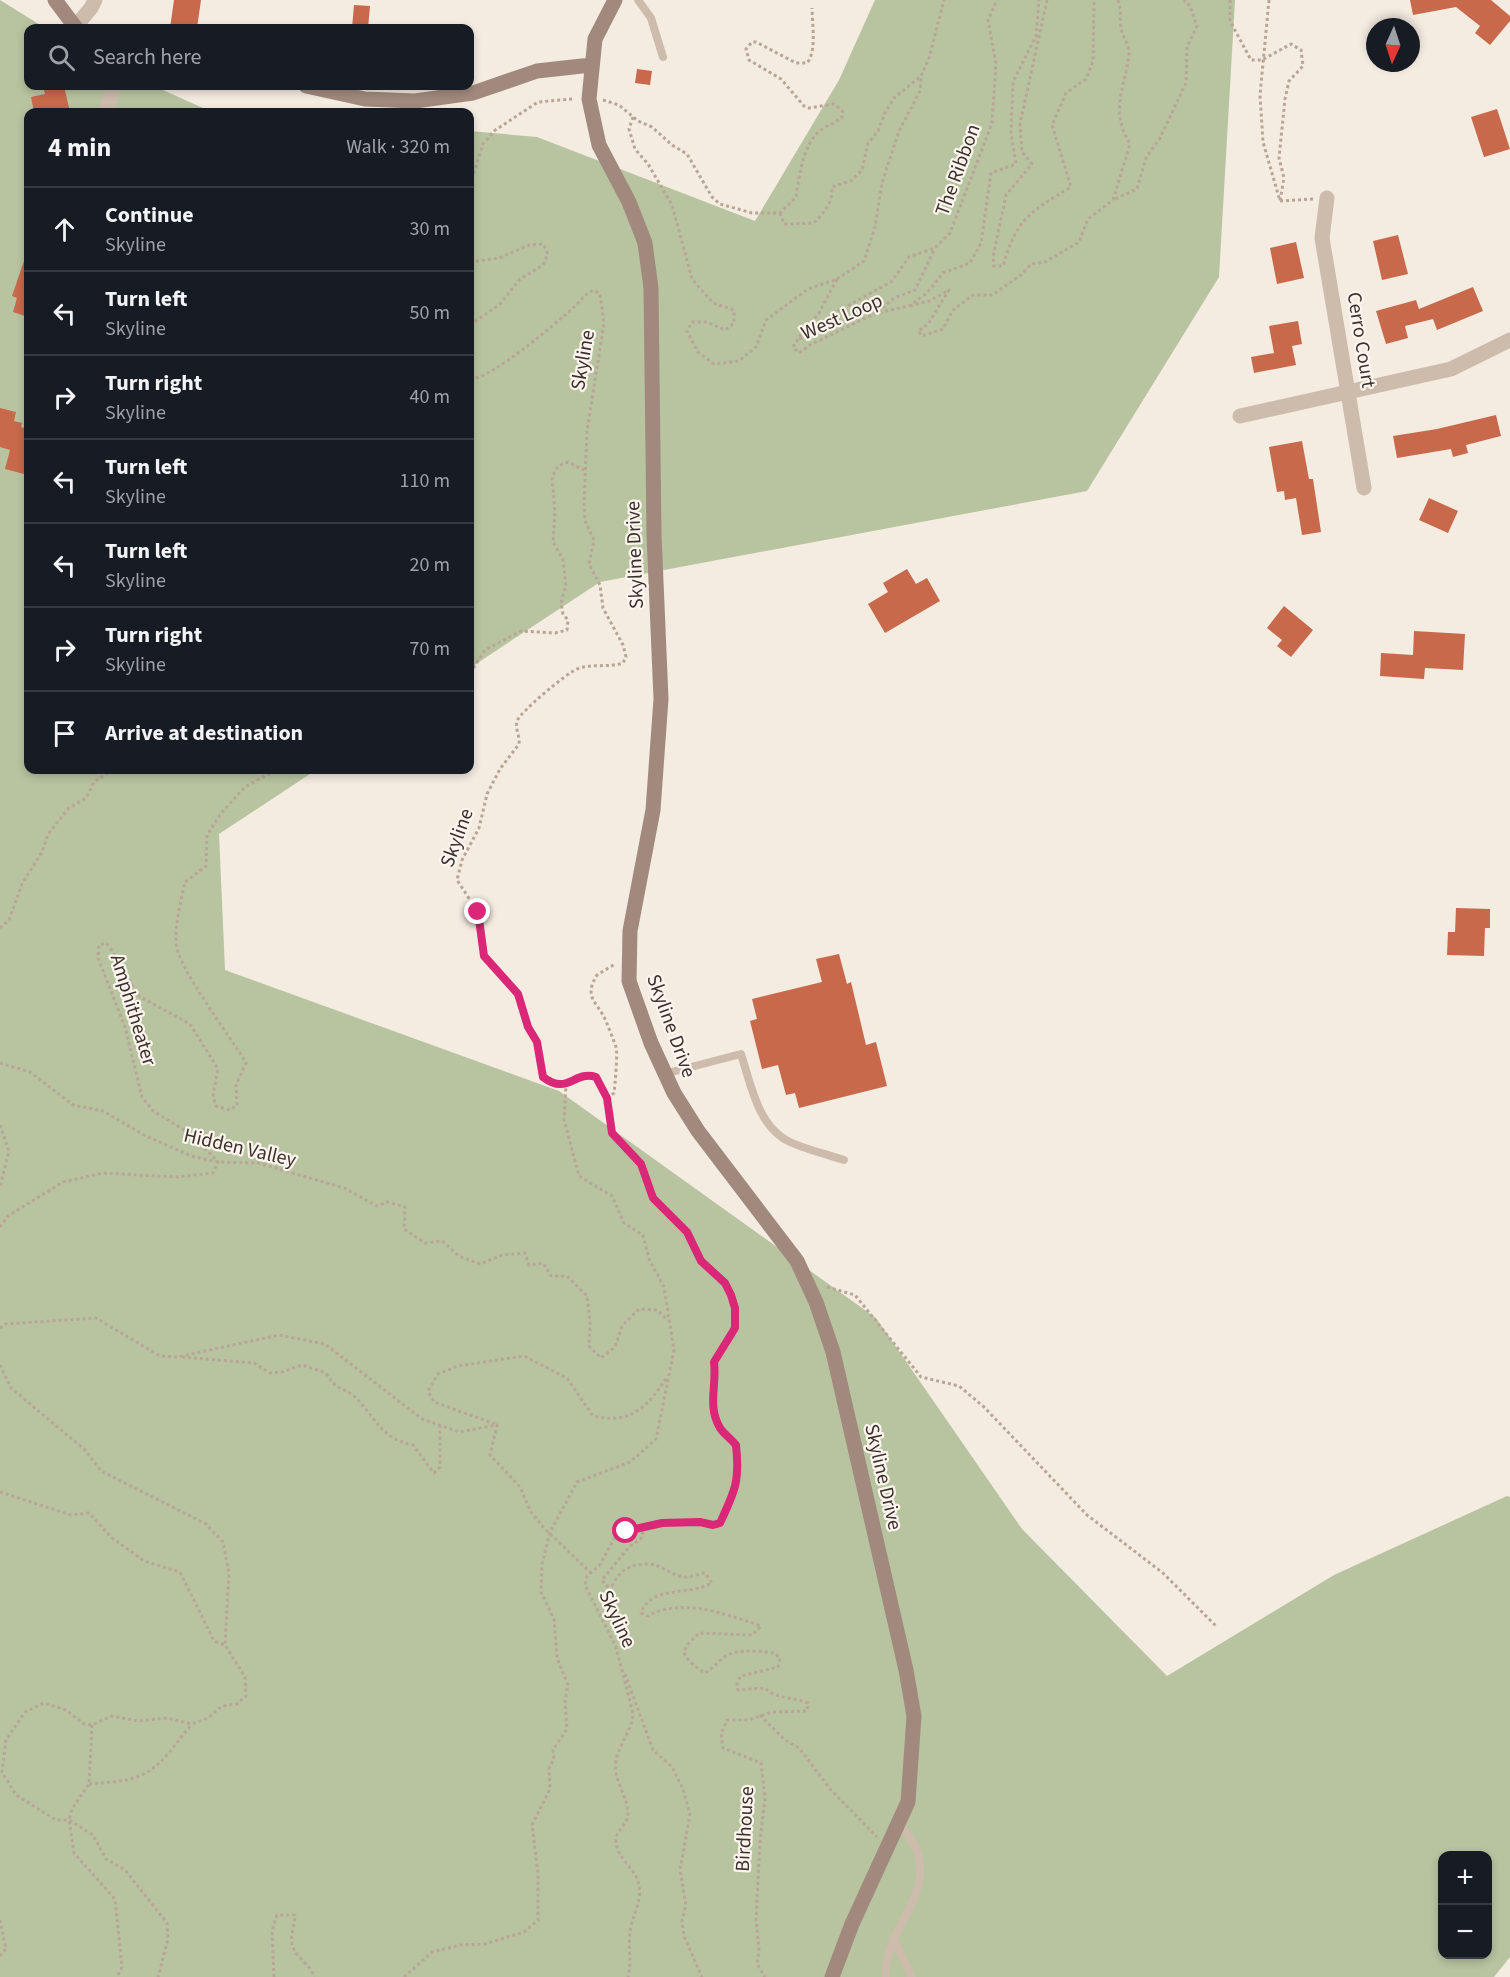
<!DOCTYPE html>
<html lang="en">
<head>
<meta charset="utf-8">
<style>
	body { margin:0; font-family:"Source Sans 3",sans-serif; background:#242831; color:#f1f3f6 }
	.controls { position:absolute; right:18px; bottom:18px; display:grid; overflow:hidden; border-radius:12px; box-shadow:0 3px 9px #0003 }
	.controls button { width:54px; height:54px; display:grid; place-items:center; padding:0; border:0; border-bottom:2px solid #363941; background:#171b24; color:#f1f3f6; font:30px sans-serif }
	.compass { position:absolute; left:1366px; top:18px; width:54px; height:54px; border-radius:50%; background:#171b24; box-shadow:0 3px 9px #0003; rotate:183deg }
	.stop { position:absolute; width:18px; height:18px; margin:-14px; border:4px solid #db2777; border-radius:50%; background:#fff }
	.stop.end { background:#db2777; border-color:#fff; box-shadow:0 2px 6px #0008 }
	.list { margin:0; padding:0; list-style:none }
	h2 { display:flex; justify-content:space-between; align-items:center; height:78px; margin:0; padding:0 24px; font-size:26px }
	h2 small { font-size:20px; font-weight:400; color:#9ea1a6 }
	.list li { display:grid; grid-template-columns:39px 1fr auto; gap:18px; align-items:center; box-sizing:border-box; height:84px; padding:0 24px; border-top:2px solid #363941 }
	.list b { display:block; font-size:22px; white-space:nowrap }
	.list p { margin:0; font-size:20px; white-space:nowrap; color:#9ea1a6 }
	.list em { font-size:20px; font-style:normal; color:#9ea1a6 }
	.icon { flex:none; width:33px; height:33px; fill:none; stroke:currentColor; stroke-width:2; stroke-linecap:round; stroke-linejoin:round }
	.map { position:relative; flex:none; width:1510px; height:1977px; overflow:hidden }
	.search { position:absolute; background:#171b24; box-shadow:0 3px 9px #0003; left:24px; top:24px; width:450px; height:66px; display:flex; align-items:center; gap:15px; box-sizing:border-box; padding:0 21px; border-radius:12px; color:#9ea1a6; font-size:22px }
	.panel { position:absolute; background:#171b24; box-shadow:0 3px 9px #0003; left:24px; top:108px; width:450px; height:666px; border-radius:12px }
	.map>svg:first-child { display:block }
</style>
</head>
<body>
<div class="map">
<svg width="1510" height="1977" viewBox="0 0 1510 1977">
	<rect width="100%" height="100%" fill="#f4ebe1"/>
	<!-- green -->
	<path fill="#b8c4a0" fill-rule="evenodd" d="M0,0L45,28H28V86H154L203,108L252,112H28V770H316L219,834L225,970L559,1091L876,1318L1022,1529L1167,1676L1334,1575L1507,1496L1510,1497V1957L1494,1977H0ZM1442,1856H1488V1954H1442Z
		M875,0H1235L1219,277L1087,491L600,582L470,668V131L537,137L755,221L839,80Z"/>
	<!-- building -->
	<path fill="#c8694b" d="M174,0H201L197,28H170Z
		M1410,0H1491L1510,16V21L1490,45L1475,33L1480,26L1456,7L1413,15Z
		M354,5L370,6L368,28H352Z
		M637,69L652,71L650,85L635,83Z
		M43,86H64L70,112H34L31,97L45,94Z
		M1497,109L1510,149L1484,157L1471,117Z
		M1398,235L1408,274L1382,280L1373,241Z
		M1296,242L1304,278L1277,284L1270,248Z
		M26,255H28V317L13,312L17,298L12,296Z
		M1473,287L1483,311L1437,330L1433,319L1405,326L1408,338L1386,344L1376,311L1416,300L1419,309Z
		M1298,321L1302,344L1292,346L1296,365L1254,373L1251,357L1274,353L1269,326Z
		M0,408L16,412L14,421L22,423L21,427L28,429V468H26L24,474L5,469L10,450L0,447Z
		M1496,415L1501,436L1466,445L1468,453L1453,457L1451,449L1397,458L1393,436L1437,429Z
		M1302,441L1309,479H1313L1321,532L1302,535L1296,498L1285,500L1284,491L1277,492L1269,447Z
		M1429,498L1458,511L1448,533L1419,520Z
		M907,569L916,584L927,578L940,601L885,633L868,604L888,592L883,583Z
		M1284,606L1313,630L1291,657L1277,646L1282,640L1267,628Z
		M1414,631L1465,634L1463,670L1425,668L1424,679L1380,676L1381,653L1413,655Z
		M1456,908L1490,909V928H1485L1484,956L1447,955L1448,932H1455Z
		M839,954L847,984L851,982L866,1045L876,1042L887,1086L799,1108L795,1093L786,1095L778,1065L762,1069L750,1021L757,1019L752,999L822,982L816,959Z"/>
	<g fill="none" stroke-linecap="round" stroke-linejoin="round">
		<!-- path -->
		<path stroke="#b9a596" stroke-width="3" stroke-dasharray="3 3" stroke-linecap="butt" d="M1047,0L1020,124L1022,152L1032,164L1006,195L993,257L994,266H1003C1016,219 1031,211 1071,187L1052,125L1066,93L1086,79L1093,61L1094,0
			M1118,0C1122,11 1119,21 1122,32C1124,39 1130,47 1129,54C1125,90 1109,109 1130,144L1113,200L1137,189L1146,158L1160,138L1186,83L1187,47L1197,26L1190,6L1184,0
			M1230,0V21L1251,60H1262L1291,44L1301,50L1303,66L1289,81L1285,99L1279,158L1284,178L1280,201
			M1269,0L1260,95L1263,142L1280,201L1313,199
			M603,100L619,105L638,121L652,127L672,145L687,154L712,197L720,204L752,213H780L796,197C799,177 803,143 821,130C828,125 836,123 842,117L843,112L834,104L809,108L804,106L781,79L749,60L746,49L752,42H756L796,63H807C817,52 812,23 812,8
			M633,117L629,129L635,149L648,164L672,205L692,279L713,303L734,310V323L725,330L707,322H692L687,331L698,352L714,364L739,361L756,347L766,320L808,289L837,279L818,315L806,326L793,347L799,353L810,345L876,313L909,306L927,293L943,273L970,263L981,243L991,173L1016,164L1011,133L1013,82L1036,36L1039,0
			M470,185L483,144L494,131L538,102L573,99
			M780,213L784,224L814,223C824,212 833,203 832,187L851,181L862,170L868,143L878,131L885,113L894,98L921,76L929,58L944,0
			M470,262L499,258L529,245L543,244L548,254L543,265L520,279L500,304L470,325
			M837,279L864,261L875,227L882,183L899,131L920,91L921,76
			M910,306L929,301L949,290L928,324L918,331L922,336L943,329L953,310L973,295H992L1021,275L1031,264L1045,262L1079,242L1088,219L1113,200
			M878,312L894,298L915,290L935,248
			M799,339L810,335L838,311L891,282L909,257L935,248L950,233L992,123L996,64L988,20L997,0
			M470,379C490,380 555,324 573,308C580,302 585,293 594,290L600,294L604,323L587,431L584,505L585,521L594,540L589,564L600,585L603,608L623,645L626,657L623,663C608,668 592,663 577,669C567,673 520,712 517,721C515,729 520,736 519,744L500,769L487,794L479,828L462,860L457,880L478,912L484,956L511,984L522,1003L528,1027L537,1042L543,1077C568,1095 574,1071 596,1077L607,1098L612,1133L641,1164L653,1198L687,1232L701,1261L725,1283L731,1295L735,1308V1328L714,1362C717,1386 707,1407 720,1428C724,1434 731,1439 736,1445L735,1494L720,1523C709,1527 695,1522 683,1522C660,1522 638,1527 617,1534L599,1566L587,1576L585,1585L616,1647L633,1713C633,1729 619,1744 616,1760C612,1780 628,1795 628,1814C628,1825 615,1830 616,1842C617,1859 637,1869 639,1886C642,1901 632,1917 630,1931C628,1947 632,1962 628,1977
			M470,673L485,650L521,631L555,633L567,630L568,620L563,614L561,603L566,586L563,560L553,542L555,512L552,477L558,466L568,462L584,470
			M0,928L9,920L22,884L42,852L48,834L69,808L86,798L94,782L112,770
			M0,1063L30,1072L73,1105L103,1111L144,1135L191,1156L218,1162L258,1163L344,1188L377,1206L387,1202L405,1207L404,1229L425,1243L442,1241L459,1256L480,1264L502,1255L525,1253L529,1265L543,1263L551,1276H567L587,1296L590,1322L589,1346L601,1358L615,1347L622,1326L639,1309L657,1310L668,1320
			M607,1098L614,1093C615,1085 618,1052 616,1047C613,1038 609,1029 606,1021C597,1001 583,998 597,975L615,964
			M0,1125L9,1151L0,1187
			M0,1227L8,1216L63,1182L103,1173L176,1177L213,1173L218,1162L191,1134L153,1111L142,1097L125,1027L98,958L99,945L106,943L111,949L139,996L190,1024L218,1069L213,1094L216,1106L230,1110L237,1105L236,1085L246,1063C231,1037 177,967 176,943C175,923 181,901 185,882L206,866L207,835L222,812L245,787L276,770
			M827,1287L855,1295L921,1377L959,1386L984,1407L1087,1515L1163,1573L1217,1627
			M0,1328L5,1324L96,1318L160,1356L177,1357L279,1335L325,1344L422,1419L459,1432L497,1425L490,1455L520,1487L531,1512L543,1527L591,1573
			M182,1357L254,1363L270,1373L282,1372L302,1365L326,1373C337,1393 345,1386 357,1399C377,1420 382,1439 413,1445L434,1473L440,1467V1426
			M0,1365L11,1388L85,1450L101,1471L206,1524L223,1542L229,1573L225,1645L245,1677L246,1696L237,1704L222,1706L208,1718L192,1724L167,1718L138,1721L112,1716L92,1725L84,1724L66,1710L44,1703L25,1712L6,1740L2,1772L16,1795L56,1820H69L93,1835L106,1859L125,1870L167,1923L168,1939L158,1977
			M495,1424L434,1402L428,1391L438,1374L458,1366L524,1356L567,1378L593,1416C631,1425 647,1407 668,1376
			M0,1492L71,1515L89,1513L111,1537L144,1561L180,1572L214,1641L225,1645
			M642,1526L643,1537L629,1547L602,1580L606,1586H612C619,1570 632,1563 650,1564C662,1565 673,1577 686,1577C692,1577 699,1574 705,1573L712,1583C691,1596 650,1585 641,1613L647,1616C685,1597 724,1614 761,1626L752,1635L699,1633L687,1645L684,1653L689,1661L704,1673C713,1669 715,1664 723,1658C736,1648 758,1651 774,1653L780,1658L778,1667L741,1676L737,1683L738,1690L765,1688C775,1699 794,1697 808,1703L807,1711L772,1712L749,1720H727L721,1734L723,1748L761,1763L765,1798L760,1841L756,1920L759,1949L757,1964L765,1977
			M625,1674L653,1750L672,1767L683,1789L690,1814L680,1870L686,1905L682,1920L684,1936L702,1977
			M760,1715L785,1740L799,1748L831,1790L877,1837
			M92,1725L89,1784L72,1809L69,1820L74,1853L115,1899L122,1967L117,1977
			M89,1784C153,1780 153,1772 192,1724
			M0,1920L6,1949L0,1956
			M274,1977L272,1931L277,1915H295C295,1924 290,1936 292,1944C295,1958 311,1964 314,1977
			M404,1977L432,1952L460,1945L485,1944L524,1932L538,1920V1873L532,1825L550,1789L549,1768L554,1759L553,1750L567,1729L565,1701L568,1685L557,1658L554,1619L541,1592L542,1564L550,1532L577,1482L630,1462L656,1439L674,1350L664,1287L649,1259L643,1235L624,1223L612,1196L579,1176L564,1119L566,1085"/>
		<!-- lane -->
		<path stroke="#cdbbac" stroke-width="8" d="M638,0L651,18L663,57
			M664,1074L741,1054C751,1085 758,1127 790,1142C807,1150 826,1154 844,1160
			M893,1938L912,1977
			M886,1977C882,1933 932,1898 918,1854C915,1843 905,1832 899,1822"/>
		<!-- street -->
		<path stroke="#cdbbac" stroke-width="15" d="M75,27L91,8L95,0
			M105,112L115,86
			M1327,198L1322,238L1364,488
			M1240,416L1451,369L1510,340"/>
		<!-- secondary -->
		<path stroke="#a18a7d" stroke-width="15" d="M55,0L76,28
			M615,0L595,39L589,99L599,145L629,202L645,243L651,288L654,534L661,699L653,810L630,931L629,981L651,1043L674,1093L698,1131L797,1261L816,1302L833,1352L906,1670L914,1716L908,1802L852,1924L832,1977
			M306,86L365,99L415,101L473,93L537,71L591,65"/>
	</g>
	<g fill="none" stroke-linecap="round" stroke-linejoin="round">
		<!-- route -->
		<path stroke="#db2777" stroke-width="8" d="M478,912L484,956L518,994L528,1027L537,1042L543,1077C568,1096 574,1070 596,1077L607,1098L612,1133L641,1164L653,1198L687,1232L701,1261L725,1283L731,1295L735,1308V1328L714,1362C717,1386 707,1406 720,1428C724,1434 731,1439 736,1445C740,1481 735,1491 720,1523L713,1525L700,1522L662,1523L626,1531"/>
	</g>
	<g text-anchor="middle" dominant-baseline="central" stroke-width="4.5" stroke-linejoin="round" paint-order="stroke">
		<!-- street labels -->
		<g font-size="20" fill="#3b302b" stroke="#fbf5ee">
			<text transform="translate(958 170) rotate(-70)">The Ribbon</text>
			<text transform="translate(842 317) rotate(-24)">West Loop</text>
			<text transform="translate(1361 340) rotate(81)">Cerro Court</text>
			<text transform="translate(583 360) rotate(-80)">Skyline</text>
			<text transform="translate(635 555) rotate(-92)">Skyline Drive</text>
			<text transform="translate(457 838) rotate(-70)">Skyline</text>
			<text transform="translate(133 1010) rotate(73)">Amphitheater</text>
			<text transform="translate(671 1026) rotate(70)">Skyline Drive</text>
			<text transform="translate(240 1148) rotate(13)">Hidden Valley</text>
			<text transform="translate(883 1477) rotate(77)">Skyline Drive</text>
			<text transform="translate(617 1619) rotate(65)">Skyline</text>
			<text transform="translate(745 1829) rotate(-87)">Birdhouse</text>
		</g>
	</g>
</svg>
<div class="controls">
<button>+</button>
<button>−</button>
</div>
<svg class="compass" viewBox="-18 -18 36 36"><path d="M0-13l5 13h-10z" fill="#e53935"/><path d="M0 13l5-13h-10z" fill="#9ea1a6"/></svg>
<div class="stop" style="left:626px;top:1531px"></div>
<div class="stop end" style="left:478px;top:912px"></div>
<div class="search"><svg class="icon" aria-label="search" viewBox="0 0 24 24"><circle cx="10" cy="10" r="6"/><path d="M15 15l6 6"/></svg>Search here</div>
<section class="panel">
<h2>4 min<small>Walk · 320 m</small></h2>
<ul class="list">
<li><svg class="icon" aria-label="ahead" viewBox="0 0 24 24"><path d="M12 20V5M6 11l6-6 6 6"/></svg><div><b>Continue</b><p>Skyline</p></div><em>30 m</em></li>
<li><svg class="icon" aria-label="left" viewBox="0 0 24 24"><path d="M17 20v-9H6M10 6l-5 5 5 5"/></svg><div><b>Turn left</b><p>Skyline</p></div><em>50 m</em></li>
<li><svg class="icon" aria-label="right" viewBox="0 0 24 24"><path d="M7 20v-9h11M14 6l5 5-5 5"/></svg><div><b>Turn right</b><p>Skyline</p></div><em>40 m</em></li>
<li><svg class="icon" aria-label="left" viewBox="0 0 24 24"><path d="M17 20v-9H6M10 6l-5 5 5 5"/></svg><div><b>Turn left</b><p>Skyline</p></div><em>110 m</em></li>
<li><svg class="icon" aria-label="left" viewBox="0 0 24 24"><path d="M17 20v-9H6M10 6l-5 5 5 5"/></svg><div><b>Turn left</b><p>Skyline</p></div><em>20 m</em></li>
<li><svg class="icon" aria-label="right" viewBox="0 0 24 24"><path d="M7 20v-9h11M14 6l5 5-5 5"/></svg><div><b>Turn right</b><p>Skyline</p></div><em>70 m</em></li>
<li><svg class="icon" aria-label="arrive" viewBox="0 0 24 24"><path d="M6 21V4h12l-3 4 3 4H6"/></svg><div><b>Arrive at destination</b></div></li>
</ul>
</section>
</div>
</body>
</html>
